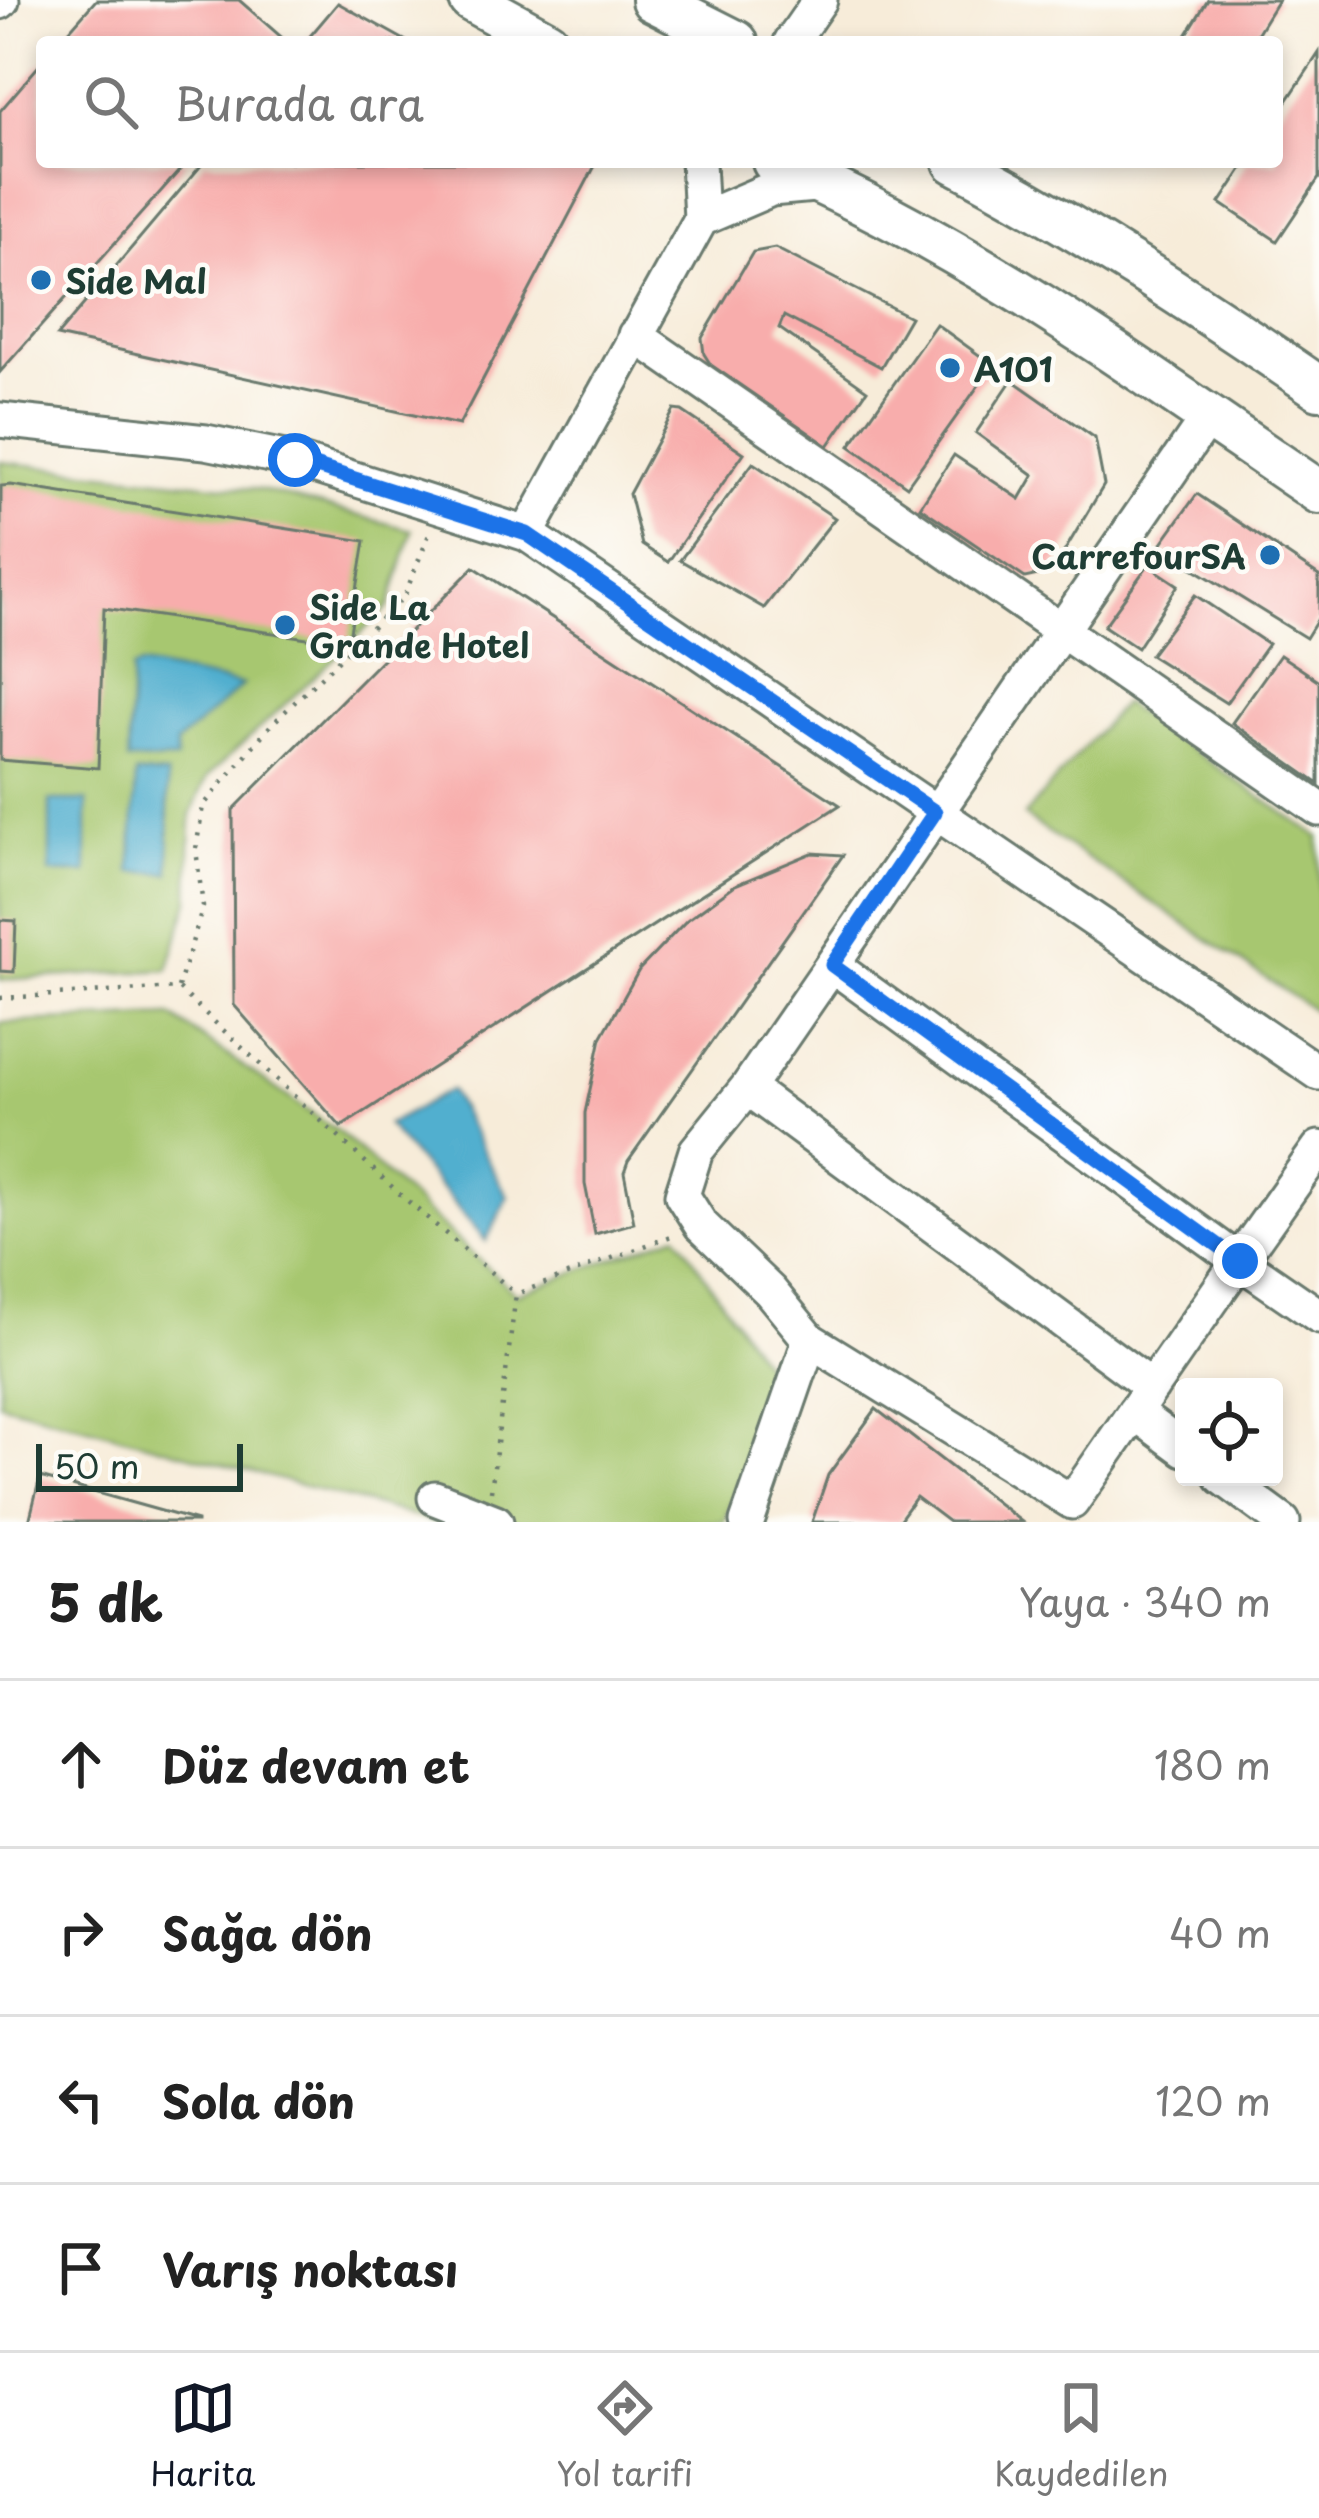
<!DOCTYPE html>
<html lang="tr">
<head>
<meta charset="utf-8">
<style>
	body { margin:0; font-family:"Playpen Sans",sans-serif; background:#f2f2f2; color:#222 }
	.controls { position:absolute; right:36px; bottom:36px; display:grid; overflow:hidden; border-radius:12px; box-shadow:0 6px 18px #0003 }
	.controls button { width:108px; height:108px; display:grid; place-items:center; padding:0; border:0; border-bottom:3px solid #e0e0e0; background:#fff; color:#222; font:60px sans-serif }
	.scale { position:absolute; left:36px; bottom:30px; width:207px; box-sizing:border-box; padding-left:12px; border:6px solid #1f3d34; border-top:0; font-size:33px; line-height:42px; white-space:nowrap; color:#1f3d34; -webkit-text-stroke:9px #fdfcf7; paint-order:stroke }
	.stop { position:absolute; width:36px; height:36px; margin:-27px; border:9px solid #1a73e8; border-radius:50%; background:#fff }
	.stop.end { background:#1a73e8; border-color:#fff; box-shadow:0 3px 12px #0008 }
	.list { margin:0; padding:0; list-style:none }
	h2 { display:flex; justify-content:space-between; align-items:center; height:156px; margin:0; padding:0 48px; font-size:51px }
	h2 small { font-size:39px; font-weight:400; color:#767676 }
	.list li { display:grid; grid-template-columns:78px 1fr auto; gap:36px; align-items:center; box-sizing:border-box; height:168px; padding:0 48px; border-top:3px solid #e0e0e0 }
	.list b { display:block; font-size:45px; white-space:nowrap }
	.list em { font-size:39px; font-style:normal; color:#767676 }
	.icon { flex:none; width:66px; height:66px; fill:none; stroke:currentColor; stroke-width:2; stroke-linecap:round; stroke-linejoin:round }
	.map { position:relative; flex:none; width:1319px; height:1522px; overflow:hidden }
	.search { position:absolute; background:#fff; box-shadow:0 6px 18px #0003; left:36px; right:36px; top:36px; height:132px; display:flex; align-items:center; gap:30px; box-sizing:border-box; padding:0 42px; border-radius:12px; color:#767676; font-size:45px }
	.sheet { height:828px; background:#fff }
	nav { display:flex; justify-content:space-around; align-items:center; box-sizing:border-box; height:168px; border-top:3px solid #e0e0e0; background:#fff; font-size:33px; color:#767676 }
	nav a { display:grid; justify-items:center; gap:6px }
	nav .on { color:#111827 }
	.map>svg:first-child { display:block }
</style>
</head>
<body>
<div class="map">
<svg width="1319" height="1522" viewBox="0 0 1319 1522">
	<rect width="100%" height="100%" fill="#fdfcf7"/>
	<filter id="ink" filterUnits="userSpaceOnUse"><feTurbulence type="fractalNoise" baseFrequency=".00833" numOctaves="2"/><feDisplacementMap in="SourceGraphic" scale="24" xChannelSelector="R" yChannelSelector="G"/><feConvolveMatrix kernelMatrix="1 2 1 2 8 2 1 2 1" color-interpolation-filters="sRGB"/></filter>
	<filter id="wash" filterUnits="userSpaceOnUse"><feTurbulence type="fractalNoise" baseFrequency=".004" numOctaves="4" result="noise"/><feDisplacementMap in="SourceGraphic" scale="48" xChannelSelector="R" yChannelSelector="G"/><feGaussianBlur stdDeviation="2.7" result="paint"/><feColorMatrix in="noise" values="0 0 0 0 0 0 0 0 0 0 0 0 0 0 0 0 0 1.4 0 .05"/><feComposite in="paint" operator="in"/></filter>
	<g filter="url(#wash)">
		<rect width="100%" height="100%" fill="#f7ecd9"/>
		<!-- green -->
		<path fill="#a7c76f" stroke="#638252" stroke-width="3" d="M0,462L262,490L412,530L389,607L207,777L191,814L189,901L168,970L0,980Z
			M1123,703L1319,837V1014L1024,816Z
			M171,1016L341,1134L516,1294L677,1234L778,1385L724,1522H435L0,1403V1023Z"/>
		<!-- water -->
		<path fill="#51afcf" stroke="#387682" stroke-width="3" d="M141,666V665L243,685L176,744V760L128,761L132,669Z
			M136,774L167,775L170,873L131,872Z
			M50,801H87V873H50Z
			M450,1090L508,1197L486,1241L387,1125Z"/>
		<g id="blocks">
			<!-- building -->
			<path fill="#f8adac" d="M96,0H239L287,42H59Z
				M1208,0H1278L1252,42H1182Z
				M338,3L408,42H305Z
				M1319,53V178L1277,241L1220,203L1247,162H1277V116Z
				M42,62V162H187L0,372V111Z
				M204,162H597L459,425L57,336Z
				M775,248L910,317L881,367L784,316L779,328L867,390L828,446L711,365L704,354L702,338L753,252Z
				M936,324L993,365L907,486L850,446Z
				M1012,380L1095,438L1104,485L1052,572L1025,578L920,507L954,455L1020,499L1034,475L976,433Z
				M674,410L682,411L744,453L668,562L642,545L629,494Z
				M753,463L835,518L764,608L680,560Z
				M11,485L365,541L348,644L104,608L98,768L0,760L1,486Z
				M1197,494L1319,576V617L1306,638L1159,547Z
				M1148,565L1178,585L1137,648L1104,626Z
				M474,567L840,805L341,1127L234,1005L233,810Z
				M1195,595L1268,644L1226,703L1150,655Z
				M1280,655L1319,681V784L1232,723Z
				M812,853L843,855L628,1161L624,1172L634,1223L595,1234L585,1184V1113L601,1038L639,970L687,920L735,885Z
				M0,920L16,921L14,972L0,971Z
				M876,1409L1022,1522H949L916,1497L898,1522H812L828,1475Z
				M40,1477L197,1521V1522H29Z"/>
		</g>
	</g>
	<g filter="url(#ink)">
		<use href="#blocks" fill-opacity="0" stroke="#6b7a6e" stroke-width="3"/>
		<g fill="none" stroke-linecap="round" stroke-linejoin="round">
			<!-- minor casing -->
			<g stroke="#6b7a6e" stroke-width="39">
				<path id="minor" d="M0,2L2,0
					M791,42L820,0
					M701,219L771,189L825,184
					M635,335L1319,809
					M1208,417L832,965L1239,1261L1319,1148
					M0,420L206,442L295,460L527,534L1319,1073
					M527,534L701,219L698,162
					M747,1088L1152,1387
					M810,1340L1072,1502L1239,1261L1319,1316
					M1134,1412L1184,1449
					M1222,1477L1283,1522
					M435,1498L496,1522
					M747,1522L810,1340L770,1291L701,1225L682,1195L696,1151L747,1088L832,965"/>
			</g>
			<!-- major casing -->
			<g stroke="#6b7a6e" stroke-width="48">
				<path id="major" d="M471,0L547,42
					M653,0L736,42
					M774,162C971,246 1143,373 1319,492
					M955,162C1082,229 1201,307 1319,388"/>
			</g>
			<!-- path -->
			<path stroke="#6b7a6e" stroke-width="4.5" stroke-dasharray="3 9" stroke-linecap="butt" d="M178,988L203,907L196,849L203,806L270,726L404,597L430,532
				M0,998L178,988L403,1197L516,1294
				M491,1491L516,1294L674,1235"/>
			<!-- minor -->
			<use href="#minor" stroke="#fff" stroke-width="33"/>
			<!-- major -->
			<use href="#major" stroke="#fff" stroke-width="42"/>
		</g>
	</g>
	<g fill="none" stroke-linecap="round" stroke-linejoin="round" filter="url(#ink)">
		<!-- route -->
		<path stroke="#1a73e8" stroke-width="15" d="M295,460L527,534L935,812L832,965L1240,1261"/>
	</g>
	<!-- markers -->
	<g fill="#1f6fb2" stroke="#fdfcf7" stroke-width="4.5">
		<circle cx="41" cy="280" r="12"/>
		<circle cx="950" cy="368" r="12"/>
		<circle cx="1270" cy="555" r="12"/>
		<circle cx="285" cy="625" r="12"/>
	</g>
	<g text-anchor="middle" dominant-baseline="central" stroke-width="9" stroke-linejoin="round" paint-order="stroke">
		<!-- poi labels -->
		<g font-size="33" font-weight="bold" fill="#1f3d34" stroke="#fdfcf7" text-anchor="start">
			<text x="65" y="280">Side Mal</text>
			<text x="974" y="368">A101</text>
			<text x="1246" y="555" text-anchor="end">CarrefourSA</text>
			<text x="309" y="606">Side La<tspan x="309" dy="38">Grande Hotel</tspan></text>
		</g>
	</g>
</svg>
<div class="controls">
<button><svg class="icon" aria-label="locate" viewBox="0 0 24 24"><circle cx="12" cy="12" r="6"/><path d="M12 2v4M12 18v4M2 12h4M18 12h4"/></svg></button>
</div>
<div class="scale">50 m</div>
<div class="stop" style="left:295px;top:460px"></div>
<div class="stop end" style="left:1240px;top:1261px"></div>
<div class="search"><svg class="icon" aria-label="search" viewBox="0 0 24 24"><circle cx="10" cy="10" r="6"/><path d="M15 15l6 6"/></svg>Burada ara</div>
</div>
<section class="sheet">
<h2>5 dk<small>Yaya · 340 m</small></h2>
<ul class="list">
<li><svg class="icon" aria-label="ahead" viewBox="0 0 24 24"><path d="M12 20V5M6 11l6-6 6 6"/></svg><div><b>Düz devam et</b></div><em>180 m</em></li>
<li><svg class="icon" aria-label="right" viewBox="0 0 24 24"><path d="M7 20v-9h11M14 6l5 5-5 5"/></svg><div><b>Sağa dön</b></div><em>40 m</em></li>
<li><svg class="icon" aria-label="left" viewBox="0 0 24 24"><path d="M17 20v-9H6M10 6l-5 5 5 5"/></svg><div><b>Sola dön</b></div><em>120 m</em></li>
<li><svg class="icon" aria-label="arrive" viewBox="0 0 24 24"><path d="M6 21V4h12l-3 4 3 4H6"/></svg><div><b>Varış noktası</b></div></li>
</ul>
</section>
<nav>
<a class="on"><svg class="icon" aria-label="map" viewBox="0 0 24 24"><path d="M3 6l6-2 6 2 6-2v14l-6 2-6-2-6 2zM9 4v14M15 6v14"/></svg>Harita</a>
<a><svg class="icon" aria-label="directions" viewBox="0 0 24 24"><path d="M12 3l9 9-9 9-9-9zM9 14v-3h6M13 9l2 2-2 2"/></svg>Yol tarifi</a>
<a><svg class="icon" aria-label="saved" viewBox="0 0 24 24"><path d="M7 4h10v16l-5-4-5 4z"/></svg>Kaydedilen</a>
</nav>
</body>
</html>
